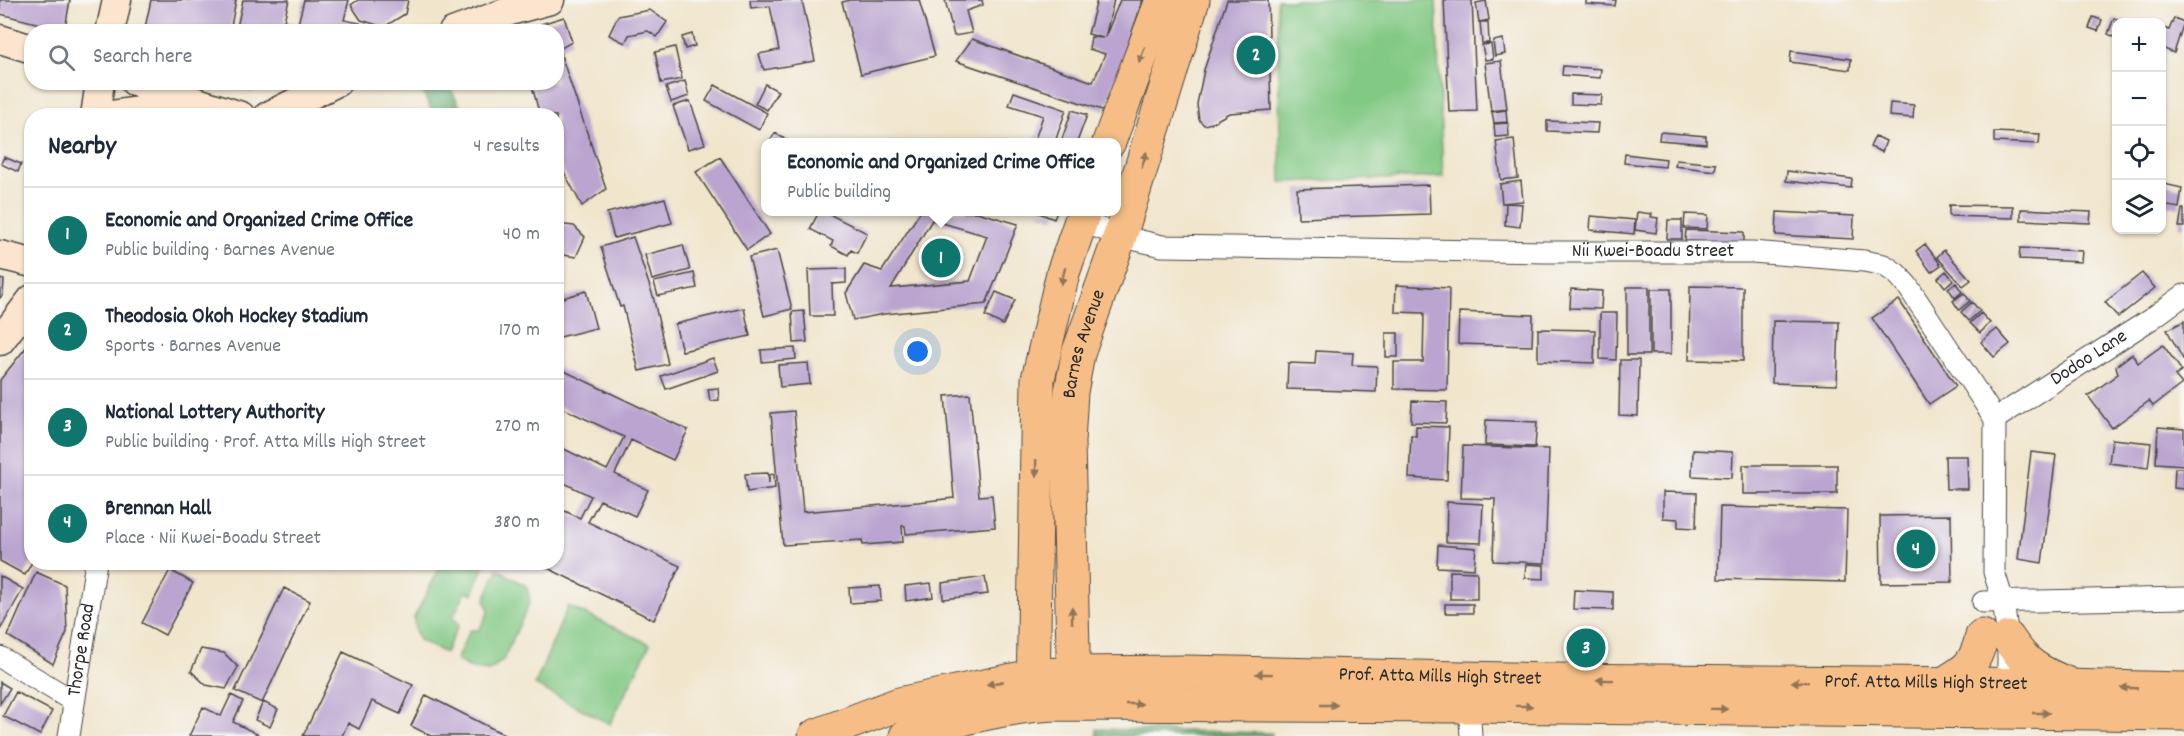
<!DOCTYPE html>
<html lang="en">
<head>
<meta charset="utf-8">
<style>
	body { margin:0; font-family:Dekko,sans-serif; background:#f2f2f3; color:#1f2937 }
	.controls { position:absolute; right:18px; top:18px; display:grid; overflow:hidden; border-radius:12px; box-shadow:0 2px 4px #0004 }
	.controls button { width:54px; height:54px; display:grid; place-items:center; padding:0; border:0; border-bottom:2px solid #e0e1e3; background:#fff; color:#1f2937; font:30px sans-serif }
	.you { position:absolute; left:918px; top:352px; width:21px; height:21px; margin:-15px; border:4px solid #fff; border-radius:50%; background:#1a73e8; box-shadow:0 0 0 9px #1a73e833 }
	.badge { display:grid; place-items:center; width:39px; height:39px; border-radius:50%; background:#0f766e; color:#fff; font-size:20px; font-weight:700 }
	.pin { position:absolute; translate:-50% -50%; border:3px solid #fff; box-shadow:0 2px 6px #0006 }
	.popup { position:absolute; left:761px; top:138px; width:360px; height:78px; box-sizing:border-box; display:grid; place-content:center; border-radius:12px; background:#fff; filter:drop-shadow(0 2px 4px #0005); font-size:20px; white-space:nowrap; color:#747a83 }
	.popup b { font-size:22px; color:#1f2937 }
	.popup::after { content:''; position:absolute; left:50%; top:100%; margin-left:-12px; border:12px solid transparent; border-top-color:#fff }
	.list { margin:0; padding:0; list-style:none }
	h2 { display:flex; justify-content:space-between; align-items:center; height:78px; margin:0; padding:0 24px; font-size:26px }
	h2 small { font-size:20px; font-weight:400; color:#747a83 }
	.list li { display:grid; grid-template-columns:39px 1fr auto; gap:18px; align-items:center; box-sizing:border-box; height:96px; padding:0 24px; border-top:2px solid #e0e1e3 }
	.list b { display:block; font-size:22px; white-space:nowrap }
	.list p { margin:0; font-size:20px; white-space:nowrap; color:#747a83 }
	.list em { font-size:20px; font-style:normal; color:#747a83 }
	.icon { flex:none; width:33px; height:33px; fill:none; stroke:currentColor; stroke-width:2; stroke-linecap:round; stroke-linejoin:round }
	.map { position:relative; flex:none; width:2184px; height:736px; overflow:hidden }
	.search { position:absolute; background:#fff; box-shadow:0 2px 4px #0004; left:24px; top:24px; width:540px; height:66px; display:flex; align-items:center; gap:15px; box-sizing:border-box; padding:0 21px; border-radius:24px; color:#747a83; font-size:22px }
	.panel { position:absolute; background:#fff; box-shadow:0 2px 4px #0004; left:24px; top:108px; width:540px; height:462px; border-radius:24px }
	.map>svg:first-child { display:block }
</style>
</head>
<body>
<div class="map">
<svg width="2184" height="736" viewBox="0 0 2184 736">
	<rect width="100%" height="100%" fill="#f6f6f2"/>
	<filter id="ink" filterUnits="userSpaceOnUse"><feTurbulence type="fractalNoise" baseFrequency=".0167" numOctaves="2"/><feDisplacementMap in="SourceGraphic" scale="12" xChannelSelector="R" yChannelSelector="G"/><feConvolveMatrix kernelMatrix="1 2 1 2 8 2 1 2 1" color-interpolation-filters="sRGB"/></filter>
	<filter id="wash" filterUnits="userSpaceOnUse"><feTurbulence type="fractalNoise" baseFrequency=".008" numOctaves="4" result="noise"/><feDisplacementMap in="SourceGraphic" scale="24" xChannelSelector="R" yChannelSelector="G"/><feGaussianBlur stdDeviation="1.35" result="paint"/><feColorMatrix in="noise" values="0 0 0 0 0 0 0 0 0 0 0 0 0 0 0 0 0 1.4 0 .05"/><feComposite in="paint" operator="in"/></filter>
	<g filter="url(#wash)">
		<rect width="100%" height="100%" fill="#f1e5cc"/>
		<!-- green -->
		<path fill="#82c984" stroke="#567a58" stroke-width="1.5" d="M1277,0H1436L1443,177L1281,182Z
			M484,563H485L473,594L466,591L453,617L459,624L445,653L419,640L415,629L414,618L442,563Z
			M498,569L527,587L530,602L503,660L489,671L472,669L456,660L470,630H479L489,611L485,599Z
			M568,606L650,644L610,724L535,685Z"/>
		<!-- forest -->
		<path fill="#69ad72" stroke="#4a6c4e" stroke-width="1.5" d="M418,83H448L464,115H434Z
			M1097,729L1272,733V736H1097Z"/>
		<g id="blocks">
			<!-- building -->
			<path fill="#bba5d0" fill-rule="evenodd" d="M0,0H70L66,23L56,28L0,14Z
				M151,0H236L230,32H144Z
				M243,0H289L284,21L293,23L292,32H236Z
				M304,0H349L344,20L360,23L358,32H299L297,28Z
				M358,0H408L405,14L384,27L361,20L351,5Z
				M750,0H802L815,61L764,70L759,54L779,50L770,6L751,8Z
				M850,0H919L935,56L861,74L842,2Z
				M945,0H982L983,5L966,11L972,33L954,36Z
				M1097,0H1114L1105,38L1120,0H1143L1105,111L956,61L972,39L1093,82L1105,54L1089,49L1091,37L1103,38L1088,34Z
				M1227,0H1268L1271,110L1229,113L1212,123L1204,125L1199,120L1197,104L1204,70Z
				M1444,0H1472L1477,111L1449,112Z
				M1586,0H1616L1615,6L1586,4Z
				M1486,1L1489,20L1479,22L1476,3Z
				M650,10L667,22L657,37L648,31L629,35L625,43L609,35L618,16Z
				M564,17L572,42L559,49L606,189L582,206L556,157V116H540L531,82H556V32L518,31Z
				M2093,17L2102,20L2098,31L2089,28Z
				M2114,18L2126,22H2116V38L2108,34Z
				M2174,18L2184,22L2174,53L2162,48V35L2164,28L2169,30Z
				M1480,22H1488L1489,43H1482Z
				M692,34L695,46L685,49L682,37Z
				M1503,39L1505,54L1495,56L1493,41Z
				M1491,44L1493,59L1485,60L1482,45Z
				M675,47L682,79L661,83L655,52Z
				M1791,51L1851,59L1850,70L1790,62Z
				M1501,61L1507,109L1491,111L1485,63Z
				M1563,66L1601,69L1600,78L1562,75Z
				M685,81L689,96L671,102L666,87Z
				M222,82H263L249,89Z
				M765,84L778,91L767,110L755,104Z
				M715,85L767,113L759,130L706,101Z
				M1014,92L1066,110L1055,142H1034L1043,116L1009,105Z
				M1571,94L1602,95L1601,105L1571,104Z
				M690,101L705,144L688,149L673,106Z
				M1890,103L1914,105L1913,118L1889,116Z
				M1072,110L1087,115L1077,142H1061Z
				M1506,110L1507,122L1494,123L1492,112Z
				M1547,121L1598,123L1597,133L1547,131Z
				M1508,123L1509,136L1495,137L1494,124Z
				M1660,132L1706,136V144L1659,140Z
				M1994,132L2040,134L2039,144L1994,142Z
				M775,133L790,142H769Z
				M1875,136L1886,141L1882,152L1870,147Z
				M1514,139L1518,178L1501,180L1496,141Z
				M1625,154L1666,159L1665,167L1624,163Z
				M4,157L21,164L18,172L1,164Z
				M720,157L770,234L747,250L696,172Z
				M1676,160L1716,164L1715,171L1675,166Z
				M1787,171L1852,179L1851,188L1786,181Z
				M1521,181L1523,201L1502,203L1500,184Z
				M2164,184L2182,188L2179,208L2162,205Z
				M1429,185L1430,214L1298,218L1297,189Z
				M665,198L672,223L614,238L607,213Z
				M1506,203L1522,204L1520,227L1505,225Z
				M1949,205L2013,206V218L1949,216Z
				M2021,209L2091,212L2090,223L2021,220Z
				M2182,209H2184V227H2179Z
				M819,212H825L867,233L857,253L851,250L848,255L831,246L833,241L810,229Z
				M920,212H977L1018,224L986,304L884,314L853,320L846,293L864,265L882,271ZM932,220L987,236L970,281L891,288Z
				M1040,212H1057L1054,219L1039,213Z
				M1637,212L1652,214L1651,217L1658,218L1656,233L1635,230Z
				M1777,212L1854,216L1853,239L1776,235Z
				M1685,214L1708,215L1707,229L1684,228Z
				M1591,216L1635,220L1634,234L1590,230Z
				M1668,220H1682V239H1667Z
				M556,224L574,226L585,237L576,257L563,255L556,249Z
				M1686,230L1744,232V243L1685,241Z
				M633,237L653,296L668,364L639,371L623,306L620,307L601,247Z
				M1925,244L1941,265L1931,272L1916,251Z
				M683,245L690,270L652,280L645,255Z
				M2020,248L2082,251L2081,262L2019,259Z
				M777,250L792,309L764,316L749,257Z
				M1944,250L1971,280L1963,286L1937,257Z
				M846,269V283L832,284L833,316H810L808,270Z
				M1946,271L1953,280L1945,287L1938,278Z
				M694,273L697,288L658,296L654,282Z
				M2142,273L2155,288L2118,317L2105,302Z
				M0,279L4,280L3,295L0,298Z
				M1956,283L1962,292L1955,298L1948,288Z
				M1396,285L1449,288L1447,390L1394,389V362H1423L1424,313L1395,312Z
				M1690,286L1743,287V361L1689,360Z
				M1627,287H1649V355H1627Z
				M1571,289L1602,291L1601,309L1570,308Z
				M1651,289H1671V354H1651Z
				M586,291L596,328L556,338V300Z
				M996,292L1015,300L1003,325L985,316Z
				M1964,293L1970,301L1959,310L1953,301Z
				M1899,300L1956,386L1929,404L1872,318Z
				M1972,302L1980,311L1969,321L1961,312Z
				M744,308L750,336L682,351L675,324Z
				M804,311L807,342L794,343L792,312Z
				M1459,312L1533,315L1532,346L1458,344Z
				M1600,313H1617L1616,360L1600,359Z
				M1981,313L1990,323L1980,333L1970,323Z
				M1773,321L1839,322L1837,385L1772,383Z
				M2184,321V361L2167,330Z
				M1538,329L1595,330L1594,363L1538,361Z
				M1997,329L2010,344L1994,357L1981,342Z
				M1386,333H1398V357H1386Z
				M32,340V562L25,575L0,561V380Z
				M2163,345L2182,371L2175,376L2182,384L2153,406L2149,401L2112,428L2088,396L2118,374L2116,366L2132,354L2138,363Z
				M795,348L796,359L762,362L761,350Z
				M1316,351L1353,353L1352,365L1377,366L1376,392L1287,389L1288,363L1315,364Z
				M713,358L718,371L666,389L661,376Z
				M1620,360H1639L1638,416L1619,415Z
				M808,363L810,384L780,387L778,365Z
				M556,367L688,430L673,460L631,440L615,474L648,490L635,516L600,500L588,522L680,566L654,620L535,562H556V507L580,518L591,496L556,479V445L607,470L624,437L556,405Z
				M718,388L719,400L710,401L708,389Z
				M970,394L979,496L992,495L995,527L906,534L905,526H902L903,542L863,545L862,540L783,545L771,413L794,411L803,512L918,502L954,498L945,396Z
				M1412,401L1447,402L1446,423L1411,422Z
				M1486,420L1537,422L1535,447L1485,445Z
				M1416,426L1449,427L1447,480L1409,478L1411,435L1416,436Z
				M2158,427L2184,429V465L2156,463Z
				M2112,439L2151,443L2148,468L2109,463Z
				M1463,446L1549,449L1545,563L1493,561L1495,499L1461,498Z
				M1693,450L1733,452L1732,478L1692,476Z
				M2031,452L2056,455L2042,563L2018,559Z
				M1945,456H1967L1968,489H1946Z
				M1743,465H1837V494H1743Z
				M2175,468H2184V489L2174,488Z
				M768,473L769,483V475L774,474L775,488L747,492L745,474Z
				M1663,492L1697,493L1696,528L1678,527V519L1663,518Z
				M1447,502L1483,504L1481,543L1446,542Z
				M1720,507L1847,510L1845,582L1718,579Z
				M1951,515L1952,582L1881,583L1880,516Z
				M1438,545L1476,548L1474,569L1437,567Z
				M1526,564L1544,565V579L1525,578Z
				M170,570L193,583L165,635L142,623Z
				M1450,571L1477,572V599H1450Z
				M36,572L65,585L67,632L53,664L8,636Z
				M0,576L23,589L0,630Z
				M985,577L988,594L943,599L942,583Z
				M931,583L933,597L906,601L905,586Z
				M880,586L881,601L850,603L849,588Z
				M284,588L310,601L262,703L235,691Z
				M1574,590L1613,592V610L1573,609Z
				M1445,604H1473V613H1445Z
				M201,649L224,653L238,667L226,689L206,685L191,671Z
				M343,652L413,685L400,714L372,701L359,729L348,723L342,736H303Z
				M0,682L10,688L0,704Z
				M16,692L52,711L40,735L3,716Z
				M231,695L243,701L233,722L261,736H189L203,707L221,716Z
				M426,695L507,736H431L411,726Z
				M263,702L278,709L270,727L255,720Z"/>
		</g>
	</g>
	<g filter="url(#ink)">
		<use href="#blocks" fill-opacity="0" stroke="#494743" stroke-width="1.5"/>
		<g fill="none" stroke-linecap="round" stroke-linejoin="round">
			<!-- street casing -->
			<g stroke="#494743" stroke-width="23">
				<g id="street">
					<path id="s1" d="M1081,221L1120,236L1162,246L1547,252H1752L1864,261L1884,265L1897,274L1907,285L1995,419L1994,572L2003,601L2008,638V696"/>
					<path id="s2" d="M1995,419L2151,319L2184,295"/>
					<path d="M1983,602L2184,598"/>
					<path d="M0,657L73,701"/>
					<path d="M1469,706L1471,736"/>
					<path id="s3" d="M69,736L96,562"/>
				</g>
			</g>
			<!-- secondary casing -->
			<g stroke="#494743" stroke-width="31">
				<path id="secondary" d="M110,32L117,0
					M453,32L510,11L550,0
					M0,39L32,49
					M135,82L241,116
					M95,116L100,82
					M104,116L145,110L188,115
					M268,116L337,82
					M0,255L32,263
					M0,341L32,299"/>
			</g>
			<!-- primary casing -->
			<g stroke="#494743" stroke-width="35">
				<g id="primary">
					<path d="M1109,142L1162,0"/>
					<path d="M2008,638C2025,664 2038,672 2066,683"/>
					<path d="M1943,684C1968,669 1975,665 1982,636"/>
					<path id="s4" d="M1074,693L1068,442L1071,392L1078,354L1120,236L1193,0"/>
					<path d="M1033,697L1038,379L1063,273L1084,212"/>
					<path id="s5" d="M815,736L899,704L1032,676L1073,673L1185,672L1553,680L1981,684L2184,689"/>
					<path d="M906,736C955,720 1004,706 1055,704L1469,706L2184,714"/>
				</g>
			</g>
			<!-- street -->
			<use href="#street" stroke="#fff" stroke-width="21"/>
			<!-- secondary -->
			<use href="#secondary" stroke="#fbe5cf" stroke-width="28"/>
			<!-- primary -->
			<use href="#primary" stroke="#f6be86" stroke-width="33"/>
		</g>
		<!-- one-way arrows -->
		<defs><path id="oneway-solid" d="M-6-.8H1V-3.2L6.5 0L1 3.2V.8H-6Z" transform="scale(1.5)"/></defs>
		<g fill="#907458">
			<use href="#oneway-solid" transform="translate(1142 55) rotate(110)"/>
			<use href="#oneway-solid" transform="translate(1144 160) rotate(-73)"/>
			<use href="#oneway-solid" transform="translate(1063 276) rotate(105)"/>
			<use href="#oneway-solid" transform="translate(1036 468) rotate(91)"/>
			<use href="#oneway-solid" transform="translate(1072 615) rotate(-91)"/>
			<use href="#oneway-solid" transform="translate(1264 674) rotate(-179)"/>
			<use href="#oneway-solid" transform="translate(1605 680) rotate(-179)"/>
			<use href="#oneway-solid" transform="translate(1800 682) rotate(-179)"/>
			<use href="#oneway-solid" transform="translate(995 683) rotate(169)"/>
			<use href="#oneway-solid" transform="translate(2129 688) rotate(-178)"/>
			<use href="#oneway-solid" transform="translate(1134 704)"/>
			<use href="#oneway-solid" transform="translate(1329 705)"/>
			<use href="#oneway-solid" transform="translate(1524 706) rotate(1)"/>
			<use href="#oneway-solid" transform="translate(1719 709) rotate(1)"/>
			<use href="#oneway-solid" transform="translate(2041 713)"/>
		</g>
	</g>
	<g text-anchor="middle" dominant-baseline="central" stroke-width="6" stroke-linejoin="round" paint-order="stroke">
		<!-- street labels -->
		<g font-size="20" fill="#2b2b2b" stroke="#f6f6f2">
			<text stroke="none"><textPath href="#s1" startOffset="576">Nii Kwei-Boadu Street</textPath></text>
			<text stroke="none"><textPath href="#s4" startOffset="351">Barnes Avenue</textPath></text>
			<text stroke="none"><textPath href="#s2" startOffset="112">Dodoo Lane</textPath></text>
			<text stroke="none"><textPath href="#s3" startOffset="87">Thorpe Road</textPath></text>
			<text stroke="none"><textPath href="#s5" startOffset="634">Prof. Atta Mills High Street</textPath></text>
			<text stroke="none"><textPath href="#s5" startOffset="1120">Prof. Atta Mills High Street</textPath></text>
		</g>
	</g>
</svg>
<div class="controls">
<button>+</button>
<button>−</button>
<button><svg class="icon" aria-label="locate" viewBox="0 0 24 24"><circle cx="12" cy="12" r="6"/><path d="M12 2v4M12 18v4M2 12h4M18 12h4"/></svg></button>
<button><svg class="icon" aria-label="layers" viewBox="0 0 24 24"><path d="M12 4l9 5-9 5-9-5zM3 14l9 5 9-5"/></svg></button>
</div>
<div class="you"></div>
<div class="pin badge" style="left:941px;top:258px">1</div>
<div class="popup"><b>Economic and Organized Crime Office</b>Public building</div>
<div class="pin badge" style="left:1256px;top:55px">2</div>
<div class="pin badge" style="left:1586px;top:648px">3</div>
<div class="pin badge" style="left:1916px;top:549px">4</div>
<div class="search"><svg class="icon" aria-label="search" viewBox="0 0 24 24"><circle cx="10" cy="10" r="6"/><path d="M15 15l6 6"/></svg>Search here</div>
<section class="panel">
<h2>Nearby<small>4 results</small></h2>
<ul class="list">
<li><span class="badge">1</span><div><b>Economic and Organized Crime Office</b><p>Public building · Barnes Avenue</p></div><em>40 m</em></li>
<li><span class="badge">2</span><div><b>Theodosia Okoh Hockey Stadium</b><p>Sports · Barnes Avenue</p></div><em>170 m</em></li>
<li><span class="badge">3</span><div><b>National Lottery Authority</b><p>Public building · Prof. Atta Mills High Street</p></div><em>270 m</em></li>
<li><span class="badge">4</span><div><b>Brennan Hall</b><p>Place · Nii Kwei-Boadu Street</p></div><em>380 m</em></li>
</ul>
</section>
</div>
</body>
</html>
